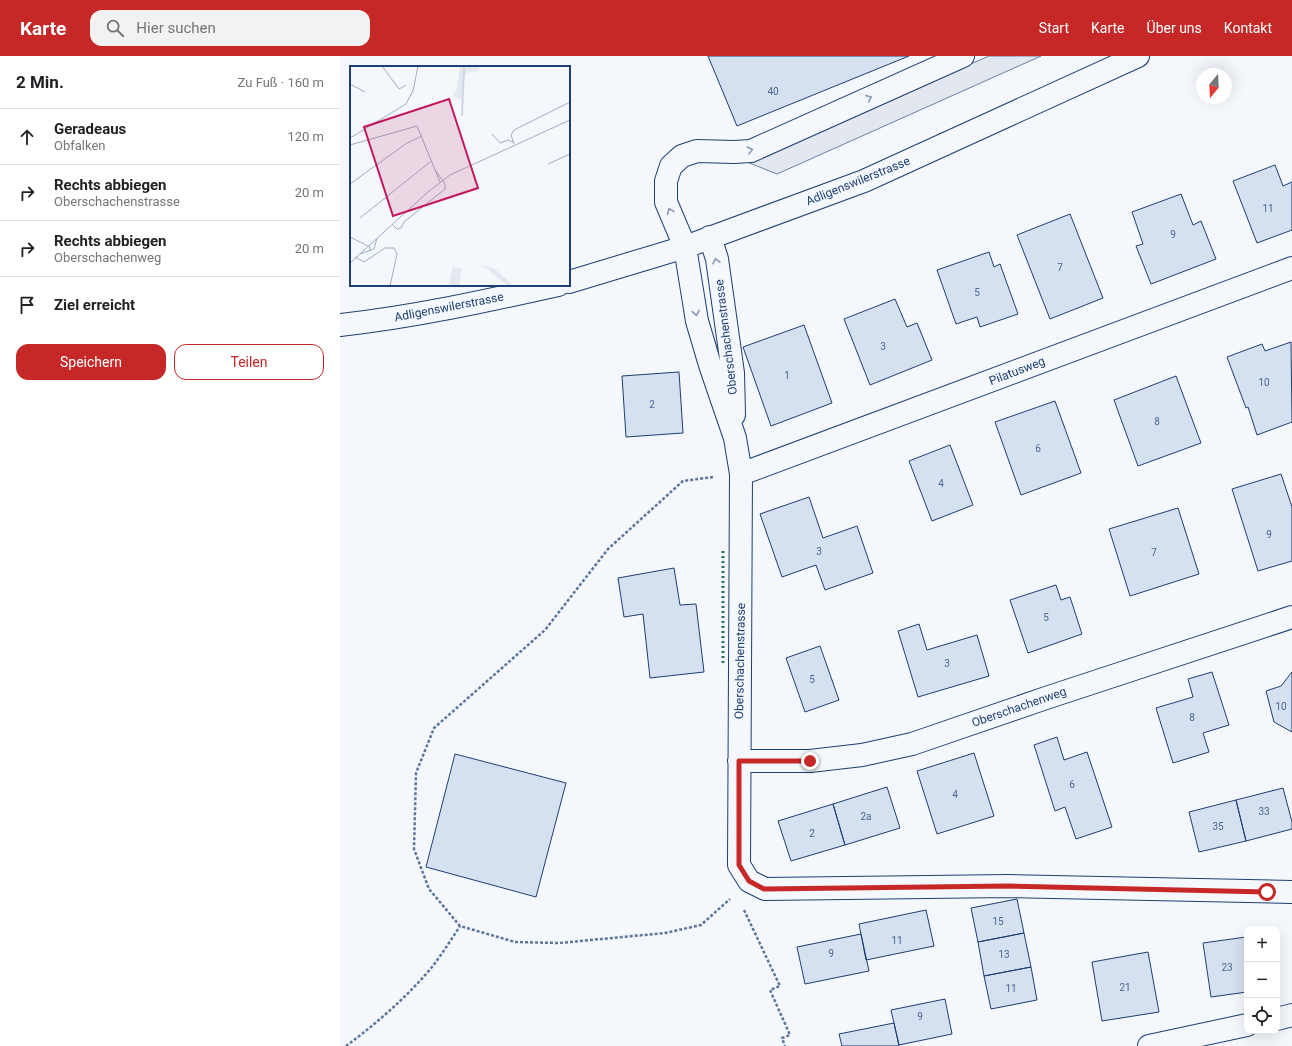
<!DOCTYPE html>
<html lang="de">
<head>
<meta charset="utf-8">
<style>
	body { margin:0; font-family:Roboto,sans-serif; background:#f2f2f2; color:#202124 }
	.controls { position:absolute; right:12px; bottom:12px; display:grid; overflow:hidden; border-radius:8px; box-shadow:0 4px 16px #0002 }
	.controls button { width:36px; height:36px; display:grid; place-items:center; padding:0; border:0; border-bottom:1px solid #e0e0e0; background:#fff; color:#202124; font:20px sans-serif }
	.compass { position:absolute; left:856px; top:12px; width:36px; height:36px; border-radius:50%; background:#fff; box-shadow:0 4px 16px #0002; rotate:198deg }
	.stop { position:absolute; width:12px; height:12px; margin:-9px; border:3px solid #c62828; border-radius:50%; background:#fff }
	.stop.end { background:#c62828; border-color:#fff; box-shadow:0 1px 4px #0008 }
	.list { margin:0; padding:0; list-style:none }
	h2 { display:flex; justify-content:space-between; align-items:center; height:52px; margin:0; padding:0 16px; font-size:17px }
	h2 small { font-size:13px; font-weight:400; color:#757577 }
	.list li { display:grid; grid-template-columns:26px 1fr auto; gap:12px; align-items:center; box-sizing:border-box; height:56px; padding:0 16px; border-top:1px solid #e0e0e0 }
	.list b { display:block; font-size:15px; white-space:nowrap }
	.list p { margin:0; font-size:13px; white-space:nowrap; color:#757577 }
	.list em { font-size:13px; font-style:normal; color:#757577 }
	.actions { display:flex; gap:8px; padding:12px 16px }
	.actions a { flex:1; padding:9px 0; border:1px solid #c62828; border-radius:12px; text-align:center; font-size:14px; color:#c62828 }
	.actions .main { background:#c62828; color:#fff }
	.icon { flex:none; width:22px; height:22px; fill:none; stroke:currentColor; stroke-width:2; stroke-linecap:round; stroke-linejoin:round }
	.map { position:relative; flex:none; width:952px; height:990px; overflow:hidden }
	header { display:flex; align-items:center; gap:24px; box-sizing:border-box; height:56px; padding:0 20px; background:#c62828; color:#fff }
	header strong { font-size:19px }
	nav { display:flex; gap:22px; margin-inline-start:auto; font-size:14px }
	.search { width:280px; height:36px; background:#f2f2f2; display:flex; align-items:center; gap:10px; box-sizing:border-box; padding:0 14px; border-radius:12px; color:#757577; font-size:15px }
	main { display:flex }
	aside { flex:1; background:#fff }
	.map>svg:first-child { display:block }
</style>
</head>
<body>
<header>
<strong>Karte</strong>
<div class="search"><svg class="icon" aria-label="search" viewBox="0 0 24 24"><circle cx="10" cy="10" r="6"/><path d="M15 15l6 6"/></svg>Hier suchen</div>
<nav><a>Start</a><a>Karte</a><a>Über uns</a><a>Kontakt</a></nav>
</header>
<main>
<aside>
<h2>2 Min.<small>Zu Fuß · 160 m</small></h2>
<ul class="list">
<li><svg class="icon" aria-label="ahead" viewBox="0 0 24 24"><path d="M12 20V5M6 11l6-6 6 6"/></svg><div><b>Geradeaus</b><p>Obfalken</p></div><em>120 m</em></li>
<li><svg class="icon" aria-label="right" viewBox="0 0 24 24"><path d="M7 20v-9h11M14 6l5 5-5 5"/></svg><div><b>Rechts abbiegen</b><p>Oberschachenstrasse</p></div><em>20 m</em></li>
<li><svg class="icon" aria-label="right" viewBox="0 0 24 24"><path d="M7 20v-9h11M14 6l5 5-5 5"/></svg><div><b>Rechts abbiegen</b><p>Oberschachenweg</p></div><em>20 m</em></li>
<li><svg class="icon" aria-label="arrive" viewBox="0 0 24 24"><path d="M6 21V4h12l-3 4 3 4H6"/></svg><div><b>Ziel erreicht</b></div></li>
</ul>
<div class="actions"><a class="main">Speichern</a><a>Teilen</a></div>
</aside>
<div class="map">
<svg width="952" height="990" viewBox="0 0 952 990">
	<rect width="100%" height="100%" fill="#f4f7fb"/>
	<!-- parking -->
	<path fill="#e3e8f0" stroke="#687fa3" d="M649,0H701L437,118L407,106Z"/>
	<!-- building -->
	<path fill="#d5e0f0" stroke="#1d3f73" d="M368,0H569L397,70Z
		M935,109L943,130L952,126V174L917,187L893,125Z
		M841,138L853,169L861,165L876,203L811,228L796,190L803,188L792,156Z
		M730,158L763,242L710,263L677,179Z
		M649,196L654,211L660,208L678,258L640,271L637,261L616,268L597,214Z
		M555,243L567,271L577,267L592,304L530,329L504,263Z
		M464,269L492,347L431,370L403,291Z
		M951,286L952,366L917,379L908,351L906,352L887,301L922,288L925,295Z
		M339,316L343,377L286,381L282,320Z
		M836,320L861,387L798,410L774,344Z
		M715,345L741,417L681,439L655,366Z
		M610,389L633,449L592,465L569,405Z
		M941,418L952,451V505L918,515L892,433Z
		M469,441L483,482L517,470L533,517L485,534L476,509L442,521L420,458Z
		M838,452L859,518L790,540L769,473Z
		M334,512L340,549L356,548L364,616L310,622L303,558L284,561L278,522Z
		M716,529L721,544L730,541L742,578L688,597L670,544Z
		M579,568L587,594L637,579L649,620L578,641L558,575Z
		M480,590L499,644L465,656L446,602Z
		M872,616L889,669L863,677L869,696L833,707L816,652L853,641L848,623Z
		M952,616V676L934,666L926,635L941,630Z
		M717,681L724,704L747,696L772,771L736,783L725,751L715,755L694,689Z
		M634,697L654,760L597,778L577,715Z
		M115,698L226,727L196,841L86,811Z
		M547,731L560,772L505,789L493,748Z
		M943,732L952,766V773L906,785L896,744Z
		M896,744L906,785L859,796L849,756Z
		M493,748L505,789L451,805L438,765Z
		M677,843L684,877L638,886L631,852Z
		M586,854L594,890L526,904L519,868Z
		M684,877L691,911L644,920L638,886Z
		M521,878L529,915L465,928L457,891Z
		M906,881L907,936L871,941L863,887Z
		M808,896L819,956L762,965L752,906Z
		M691,911L697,944L651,953L644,920Z
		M605,943L612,978L559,989L551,954Z
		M554,967L559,990H502L499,978Z"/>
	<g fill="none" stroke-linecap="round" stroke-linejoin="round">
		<!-- minor casing -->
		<g stroke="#1d3f73" stroke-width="24">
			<path id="minor" d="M623,0L411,95L394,96L357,95L342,100L331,110L326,125V146L345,191L357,265L370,309L395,382L401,418L399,809L409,825L425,833L668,830L952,836
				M370,181L377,203L393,317L394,359
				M401,418L952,212
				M399,705H470L522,699L572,688L706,642L952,561
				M937,963L952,959
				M809,990L907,969"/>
		</g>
		<!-- major casing -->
		<g stroke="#1d3f73" stroke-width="24">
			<path id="major" d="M229,226L345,191L524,125L798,0
				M0,269C73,261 146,245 218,229"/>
		</g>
		<!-- path -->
		<path stroke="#5e769c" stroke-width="2.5" stroke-dasharray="3 2" stroke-linecap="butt" d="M373,421L343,425L268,493L205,574L94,672L76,717L74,793L89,833L120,870L175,886L219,887L325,877L361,869L390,843
			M404,854L440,930L430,934L450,979L442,982L445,990
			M6,990C37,967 67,941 92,911C102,898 111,884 120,870"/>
		<!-- minor -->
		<use href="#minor" stroke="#f4f7fb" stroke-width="22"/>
		<!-- major -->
		<use href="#major" stroke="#f4f7fb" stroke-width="22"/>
		<!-- hedge -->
		<path stroke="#2c6c60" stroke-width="3" stroke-dasharray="2 3" stroke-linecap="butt" d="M383,607V493"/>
	</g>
	<!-- one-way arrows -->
	<defs><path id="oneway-chevron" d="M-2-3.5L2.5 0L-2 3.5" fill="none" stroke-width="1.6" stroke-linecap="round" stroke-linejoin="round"/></defs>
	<g stroke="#889bb7">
		<use href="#oneway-chevron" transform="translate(529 42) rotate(-24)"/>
		<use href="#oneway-chevron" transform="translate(410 94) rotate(-13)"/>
		<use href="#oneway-chevron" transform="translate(330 155) rotate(-112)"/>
		<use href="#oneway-chevron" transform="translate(376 205) rotate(-102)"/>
		<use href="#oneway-chevron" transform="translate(356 257) rotate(80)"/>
	</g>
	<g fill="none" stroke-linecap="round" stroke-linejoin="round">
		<!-- route -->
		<path stroke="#c62828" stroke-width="5" d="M470,705H399V809L409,825L424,833L668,830L927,836"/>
	</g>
	<g text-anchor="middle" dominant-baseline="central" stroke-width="3" stroke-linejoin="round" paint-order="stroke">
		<!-- number labels -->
		<g font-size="10" fill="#4b6792">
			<text x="433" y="35">40</text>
			<text x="928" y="152">11</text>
			<text x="833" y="178">9</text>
			<text x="720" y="211">7</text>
			<text x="637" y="236">5</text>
			<text x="543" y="290">3</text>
			<text x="447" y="319">1</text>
			<text x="924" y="326">10</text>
			<text x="312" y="348">2</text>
			<text x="817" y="365">8</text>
			<text x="698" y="392">6</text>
			<text x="601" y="427">4</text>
			<text x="929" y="478">9</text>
			<text x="479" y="495">3</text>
			<text x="814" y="496">7</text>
			<text x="706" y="561">5</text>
			<text x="607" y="607">3</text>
			<text x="472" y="623">5</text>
			<text x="941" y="650">10</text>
			<text x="852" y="661">8</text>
			<text x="732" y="728">6</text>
			<text x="615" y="738">4</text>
			<text x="924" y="755">33</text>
			<text x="526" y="760">2a</text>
			<text x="878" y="770">35</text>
			<text x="472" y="777">2</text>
			<text x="658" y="865">15</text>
			<text x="557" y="884">11</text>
			<text x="491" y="897">9</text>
			<text x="664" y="898">13</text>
			<text x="887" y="911">23</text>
			<text x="785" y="931">21</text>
			<text x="671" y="932">11</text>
			<text x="580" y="960">9</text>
		</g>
		<!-- street labels -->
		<g font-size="12" fill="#1d3f73" stroke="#f4f7fb">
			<text transform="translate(518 125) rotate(-22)">Adligenswilerstrasse</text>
			<text transform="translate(109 251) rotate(-11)">Adligenswilerstrasse</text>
			<text transform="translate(386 281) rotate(-97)">Oberschachenstrasse</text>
			<text transform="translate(677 315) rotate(-21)">Pilatusweg</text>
			<text transform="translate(400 605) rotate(-89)">Oberschachenstrasse</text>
			<text transform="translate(679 651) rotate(-19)">Oberschachenweg</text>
		</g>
	</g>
	<!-- overview -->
	<g transform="translate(10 10)">
		<rect width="220" height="220" fill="#f4f7fb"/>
		<path d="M110,0H130L128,5L116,7L111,34L103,30L107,22ZM132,199L145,203L164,220H158ZM103,201L112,203L109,220L99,218Z" fill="#e3e9f0"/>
		<path fill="none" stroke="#cfd7e4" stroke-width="2" d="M112,50L114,0"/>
		<path fill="none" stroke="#9eadc5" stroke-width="1" d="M32,0L49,23L56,19M0,18L15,26M142,68L150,77L158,74L163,76M0,72L56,38L63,25L68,0M164,78L161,69L164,64L220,36M0,79L67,60L90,116M198,98L220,88M0,118L57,77L72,70M10,152L80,96M42,158L47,163L51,162L54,156L95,123V118L86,105M0,171L20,181V185M10,188L24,183L27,172M5,191L14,196L35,182H44L47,188L40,220M0,197L78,126L100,109L220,54"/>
		<path fill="#c2185b" fill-opacity="0.15" stroke="#c2185b" stroke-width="2" d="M99,33L128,122L43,150L14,61Z"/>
		<rect width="220" height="220" fill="none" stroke="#1d3f73" stroke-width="2"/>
	</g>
</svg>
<div class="controls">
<button>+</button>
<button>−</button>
<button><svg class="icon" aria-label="locate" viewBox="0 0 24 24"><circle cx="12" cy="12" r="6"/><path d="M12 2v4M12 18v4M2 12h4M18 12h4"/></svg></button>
</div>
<svg class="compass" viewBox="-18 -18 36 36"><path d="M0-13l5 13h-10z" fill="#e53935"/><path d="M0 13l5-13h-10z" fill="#757577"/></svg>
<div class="stop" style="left:927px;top:836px"></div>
<div class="stop end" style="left:470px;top:705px"></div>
</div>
</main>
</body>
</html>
